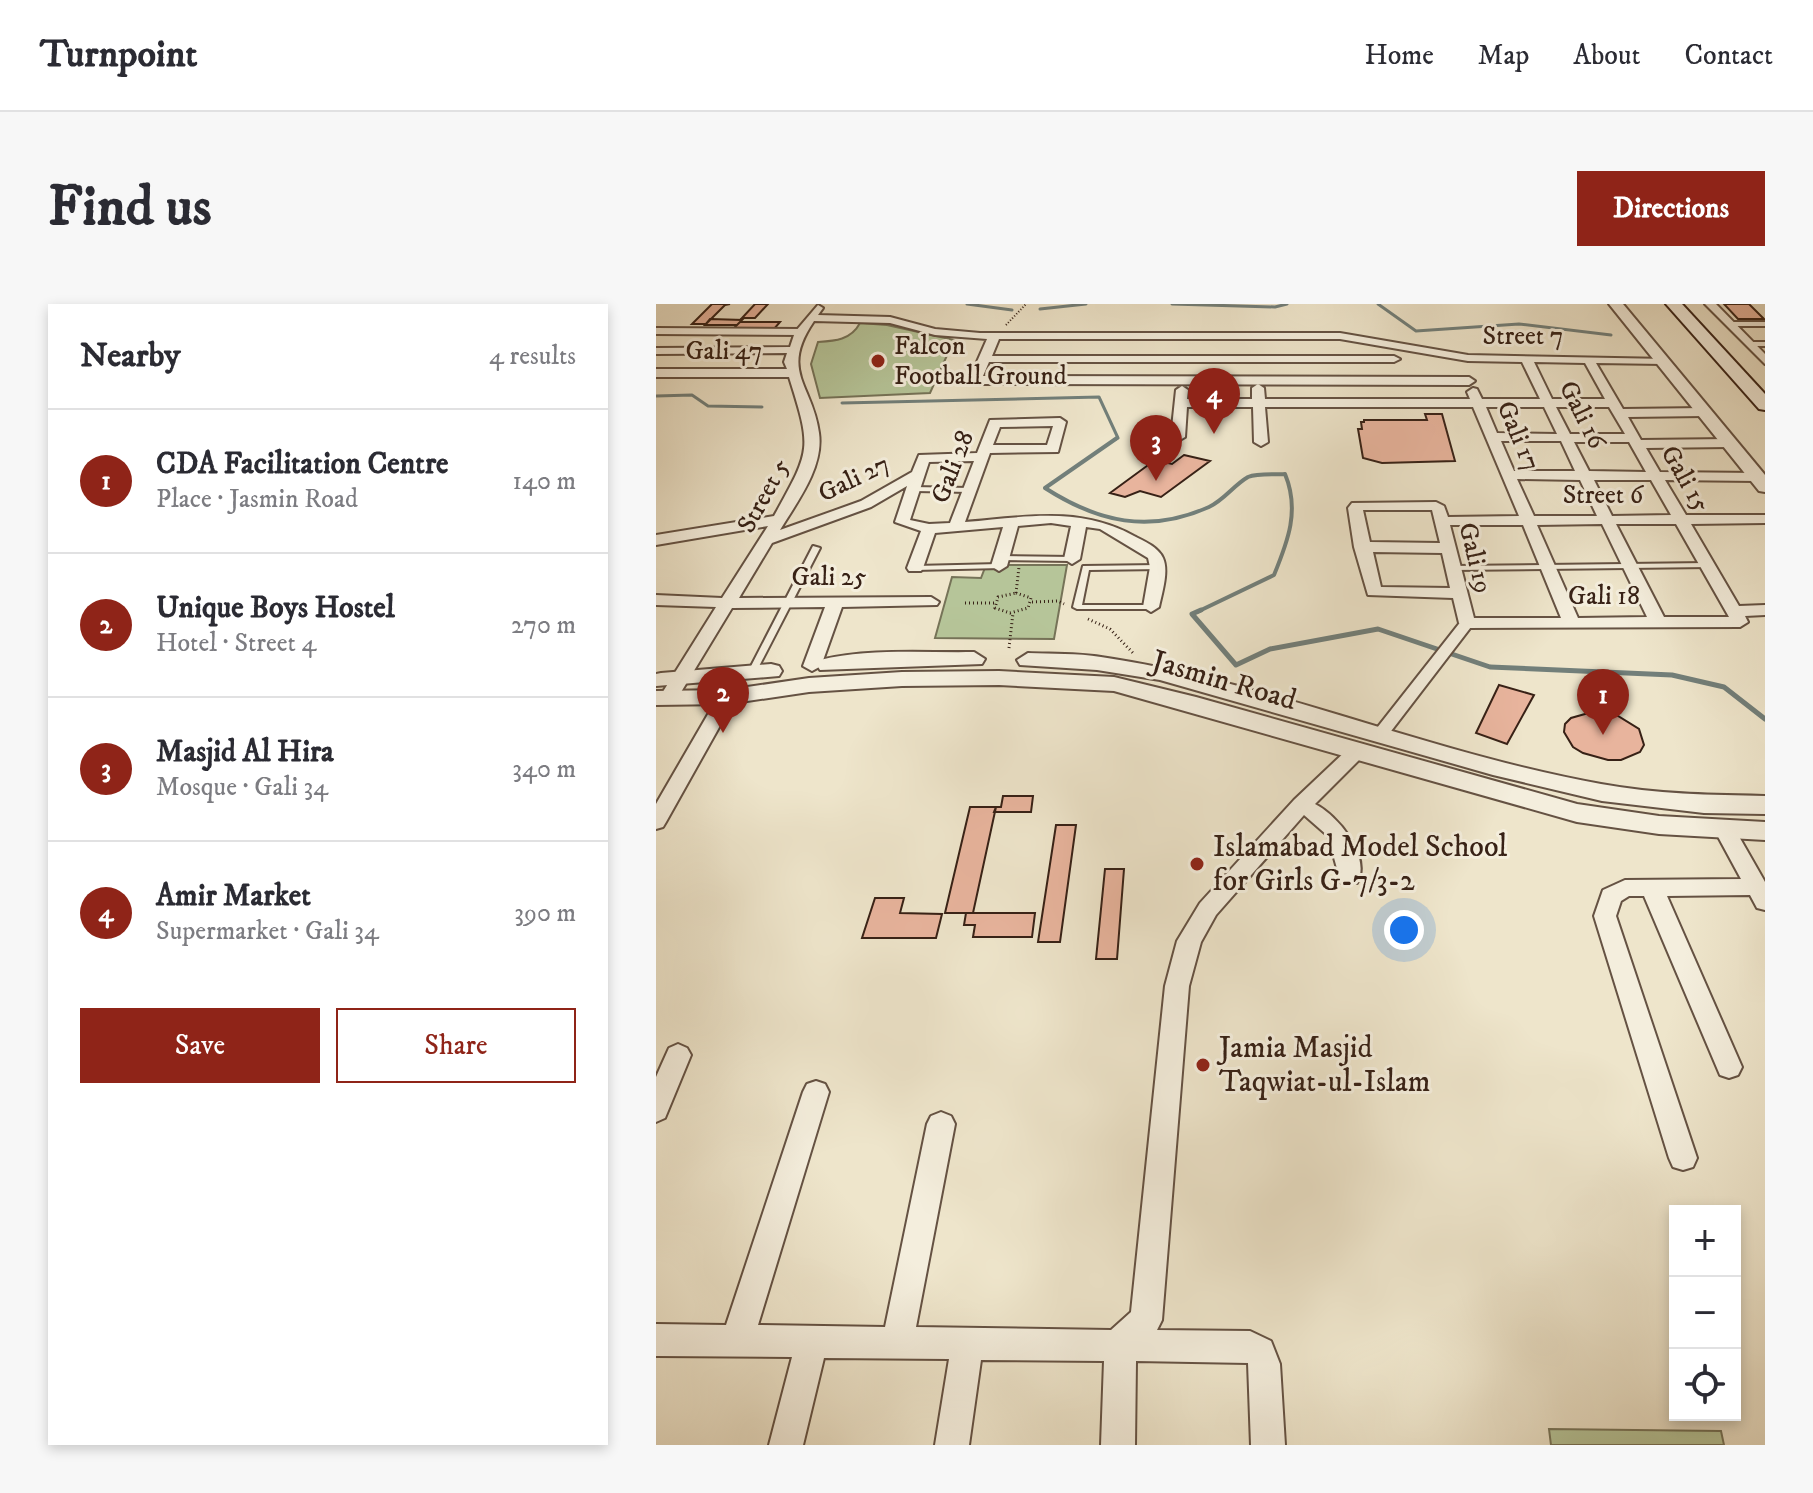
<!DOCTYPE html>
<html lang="en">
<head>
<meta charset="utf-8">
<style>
	body { margin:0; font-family:"IM FELL DW Pica",serif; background:#f7f7f7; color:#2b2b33 }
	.controls { position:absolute; right:24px; bottom:24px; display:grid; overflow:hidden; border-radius:0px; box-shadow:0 4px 12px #0003 }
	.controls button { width:72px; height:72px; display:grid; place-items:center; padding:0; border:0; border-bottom:2px solid #e1e1e2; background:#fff; color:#2b2b33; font:40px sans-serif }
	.you { position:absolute; left:748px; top:626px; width:28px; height:28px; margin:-20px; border:6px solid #fff; border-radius:50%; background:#1a73e8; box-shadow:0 0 0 12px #1a73e833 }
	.badge { display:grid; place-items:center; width:52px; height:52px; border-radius:50%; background:#8f2418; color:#fff; font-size:26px; font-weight:700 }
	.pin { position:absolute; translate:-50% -66px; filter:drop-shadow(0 2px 4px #0008) }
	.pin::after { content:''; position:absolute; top:42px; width:28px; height:24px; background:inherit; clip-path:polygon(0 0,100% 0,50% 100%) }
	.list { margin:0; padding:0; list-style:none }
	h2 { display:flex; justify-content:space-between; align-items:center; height:104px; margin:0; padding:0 32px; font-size:34px }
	h2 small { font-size:26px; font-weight:400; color:#7c7c81 }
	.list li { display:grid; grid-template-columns:52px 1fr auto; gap:24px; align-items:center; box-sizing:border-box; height:144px; padding:0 32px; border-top:2px solid #e1e1e2 }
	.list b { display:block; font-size:30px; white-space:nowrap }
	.list p { margin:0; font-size:26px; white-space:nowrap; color:#7c7c81 }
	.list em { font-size:26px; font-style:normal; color:#7c7c81 }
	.actions { display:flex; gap:16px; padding:24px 32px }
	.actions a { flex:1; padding:18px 0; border:2px solid #8f2418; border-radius:0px; text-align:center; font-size:28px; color:#8f2418 }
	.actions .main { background:#8f2418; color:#fff }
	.icon { flex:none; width:44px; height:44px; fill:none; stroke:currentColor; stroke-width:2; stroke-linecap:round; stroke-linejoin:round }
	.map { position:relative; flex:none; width:1109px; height:1141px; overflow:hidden; border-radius:0px }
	header { display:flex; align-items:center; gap:48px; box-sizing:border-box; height:112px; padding:0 40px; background:#fff; border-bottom:2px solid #e1e1e2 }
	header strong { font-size:38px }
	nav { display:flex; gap:44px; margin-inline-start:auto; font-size:28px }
	.intro { display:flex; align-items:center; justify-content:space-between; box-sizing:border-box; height:192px; padding:0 48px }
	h1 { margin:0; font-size:56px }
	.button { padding:20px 36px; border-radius:0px; background:#8f2418; color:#fff; font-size:28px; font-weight:700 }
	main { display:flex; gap:48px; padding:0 48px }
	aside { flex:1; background:#fff; border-radius:0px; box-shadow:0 4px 12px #0003 }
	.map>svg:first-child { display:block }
</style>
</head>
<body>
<header>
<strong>Turnpoint</strong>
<nav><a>Home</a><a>Map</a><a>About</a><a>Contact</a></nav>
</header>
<div class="intro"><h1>Find us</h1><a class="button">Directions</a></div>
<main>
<aside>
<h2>Nearby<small>4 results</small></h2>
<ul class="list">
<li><span class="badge">1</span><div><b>CDA Facilitation Centre</b><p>Place · Jasmin Road</p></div><em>140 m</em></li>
<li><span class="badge">2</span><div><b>Unique Boys Hostel</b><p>Hotel · Street 4</p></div><em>270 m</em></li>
<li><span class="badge">3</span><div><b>Masjid Al Hira</b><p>Mosque · Gali 34</p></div><em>340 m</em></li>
<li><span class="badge">4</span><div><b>Amir Market</b><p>Supermarket · Gali 34</p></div><em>390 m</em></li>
</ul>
<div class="actions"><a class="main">Save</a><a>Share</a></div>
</aside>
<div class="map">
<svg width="1109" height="1141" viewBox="0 0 1109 1141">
	<rect width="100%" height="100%" fill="#eee5cb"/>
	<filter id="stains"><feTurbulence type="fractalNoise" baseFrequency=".0025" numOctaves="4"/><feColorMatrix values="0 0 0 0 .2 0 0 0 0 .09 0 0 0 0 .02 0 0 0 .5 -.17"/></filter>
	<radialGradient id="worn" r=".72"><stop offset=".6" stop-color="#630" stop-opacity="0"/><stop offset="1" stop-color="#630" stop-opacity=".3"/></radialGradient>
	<!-- green -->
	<path fill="#b6c599" stroke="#767358" stroke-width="2" d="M204,19L231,21L298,36L274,89L164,94L155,60L162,38C179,37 195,36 204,19Z
		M330,261H411L398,335L279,334L296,273L325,274Z
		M893,1125L1065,1127L1068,1141H895Z"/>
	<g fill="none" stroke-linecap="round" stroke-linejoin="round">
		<!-- stream-far2 -->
		<path stroke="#727f7a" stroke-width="3" d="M311,0L356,6
			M516,0L619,3L631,0
			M722,0L760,27L863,20L955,31
			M384,5L430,0
			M0,92L36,91L52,102L106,103
			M186,99L443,93L462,134L458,136"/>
		<!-- stream-far1 -->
		<path stroke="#727f7a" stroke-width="4" d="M461,134L389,184C442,218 493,230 553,203C568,196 578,181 592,173C602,169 618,171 629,170C644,206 632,237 618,271L541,308"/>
		<!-- stream -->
		<path stroke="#727f7a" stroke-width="5" d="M545,306L536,310L580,361L614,345L722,325L834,363L1016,371L1068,383L1109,415"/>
	</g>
	<!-- building -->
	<path fill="#e8b49d" stroke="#372116" stroke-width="2" d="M56,0H74L69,1L50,20H36Z
		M99,0H112L99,14H86Z
		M1068,0H1093L1108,15H1082Z
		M54,15L86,16L81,21H49Z
		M84,18H124L118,25L78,24Z
		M769,110H786L799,157L726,159L707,154L702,125H706L705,118H708V116H771Z
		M769,110H786L799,157L726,159L707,154L702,125H706L705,118H708V116H771Z
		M528,151L554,157L505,193L484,187L469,193L454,189L499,156L516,160Z
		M843,381L878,391L851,440L820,429Z
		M936,408L962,412L983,425L988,441L984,448L965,456H952L927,449L917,443L908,428L909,420L915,414Z
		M347,492H377L375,508H338L340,503H345Z
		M314,503H340L317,609H289Z
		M400,521H420L404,638H382Z
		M449,565H468L461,655H440Z
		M219,594H248L244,609L286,610L280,634H206Z
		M310,609H379L376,633H317L319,621H308Z"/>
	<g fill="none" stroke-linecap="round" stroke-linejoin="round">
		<!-- service casing -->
		<g stroke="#655243" stroke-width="4">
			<path id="service" d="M1109,18V22H1074L1071,20L1074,18Z
				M1109,38V42H1093L1090,40L1093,38Z
				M256,183L314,184L318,186L314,188L259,187H256Z
				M157,242L164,244L99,370L95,373L92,372L91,370Z
				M343,252L416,253L420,255L416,257L346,256H343Z
				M1051,259H1054V263L797,266L793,264L797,262Z
				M343,260H346V264L259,266L255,264L259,262Z
				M502,261H505V265L433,266L426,301H495L499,303L498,305H421L417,303L427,262Z"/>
		</g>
		<!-- pedestrian casing -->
		<g stroke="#655243" stroke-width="4">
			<path id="pedestrian" d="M0,24L145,25L150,28L145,31L0,30Z
				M811,315L818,319L729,435H717L715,432L717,429L806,316Z"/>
		</g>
		<!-- minor casing -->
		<g stroke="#655243" stroke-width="4">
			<path id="minor" d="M1049,0H1060L1109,50V60Z
				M162,1L167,4L162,11L234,13L279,25L324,29H684L812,51L1011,55V59L1007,60L940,59L967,105L1048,104L1054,108L1048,112L972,113L985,136L1073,135L1080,139L1073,143L990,144L1004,168L1101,169L1108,173L1101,177L1009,176L1030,211H1109V219L1035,220L1083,302L1109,301V311L1089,312L1092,318L1084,323L811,324L803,319L797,294L712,291L698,243L692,204L696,199L780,198L788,202L792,213L863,212L817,103H609L612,138L605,142L598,138L597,103H531L529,133L522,137L515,133L520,86L526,82L532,86L531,95H596V84L602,80L608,84L609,95H814L811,88L817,84L821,85L826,95H884L866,58L812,57L684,35H343L336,52H738L744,55L738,58H333L327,72L813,73L819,77L813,81L319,80L313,76L331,35L279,31L234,19L158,17C123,68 157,81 163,129C168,163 141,198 124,226L205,197L256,168L263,151L321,149L334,116L404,114L410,118L402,148L334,149L309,218C369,213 424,202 478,232C488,237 502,243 507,254C513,267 506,289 503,303L495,308L487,303L494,263L492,254L444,225L430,223L424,255L416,260L408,255L415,222L395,219L362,222L351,262L343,267L335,262L347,223L279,229L267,264L265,267H253L251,264L265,227L239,218L251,182L215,203L116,239L83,294L275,293L283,298L281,301L186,303L165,362L156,367L147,362L169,303L76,304L19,398H5L3,394L60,303L0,301V291L66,294L112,222L0,241V231L118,212C155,145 156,146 133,73H0V65H131L128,58L131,49L0,50V44L134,43L139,28ZM878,58L929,59L949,95H896ZM830,103H888L901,130L841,129ZM900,103H953L969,130H914ZM397,122L391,141H337L344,123ZM845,137H905L919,167H858ZM918,138H973L990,168L933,167ZM318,157L294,219L273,220L254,216L273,158ZM861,175L924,176L941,212H878ZM938,176H995L1015,211L956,212ZM707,206H776L784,239L714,238ZM946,220L991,313L922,314L881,221ZM960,220H1020L1073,313H1008ZM794,221H867L905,314H818ZM717,248L786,249L794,284L725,283Z
				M71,387L80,393L10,518L7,523L0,525V500L62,393Z
				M700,442L710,448L707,452L659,500C681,511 716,552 701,579H685L672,532L648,511L560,611L545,638L533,682L506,1016L501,1026L594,1027L615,1037L624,1060L629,1141H595L592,1059L480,1057L479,1141H445L448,1057L325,1056L313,1141H279L293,1055L168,1054L147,1141H113L136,1053L0,1052V1020L70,1021L147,788L151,780L160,777L169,780L173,788L102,1021L229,1023L271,820L275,812L285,808L295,812L299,820L260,1023L455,1026L475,1008L509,682L521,637L544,599L638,496L693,444Z
				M1070,520L1077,522L1109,578V606L1101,604L1094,591L1011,592L1086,763L1082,771L1073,774L1064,771L988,592H973L965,597L960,612L1041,854L1037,863L1027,866L1017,863L1013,854L938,612L947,586L969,576L1085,575L1059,527L1063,522Z
				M22,740L31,744L35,751L9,814L0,818V773L13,744Z"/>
		</g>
		<!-- tertiary casing -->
		<g stroke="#655243" stroke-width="4">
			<path id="tertiary" d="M953,0H967L1109,171V188L1103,187Z
				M318,348L329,355L326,360L164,366L161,361L164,356C213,344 268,349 318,348Z
				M372,349C396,350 421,349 445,353C615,378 776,450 945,480C999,490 1055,491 1109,492V510L1048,509L946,497L837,471L504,376L441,366L364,361L361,356Z
				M115,360L123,362L126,367L123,372L0,382V370L5,369Z
				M343,367L458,373L540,393L921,500L1003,512L1109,518V536L1003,530L921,518L458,387L343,381L246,382L153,388L71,400L0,401V387L71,386L153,374L246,368Z"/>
		</g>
		<!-- secondary casing -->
		<g stroke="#372116" stroke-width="4">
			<path id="secondary" d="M1010,0H1026L1109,90V106L1103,105Z"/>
		</g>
		<!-- path-far1 -->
		<path stroke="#372116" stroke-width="2" stroke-dasharray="1 2" stroke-linecap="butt" d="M350,21L370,0"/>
		<!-- path -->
		<path stroke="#372116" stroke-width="3" stroke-dasharray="1 3" stroke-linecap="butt" d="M360,289L375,294L372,304L354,309L339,304L342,293Z
			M360,289L363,263
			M376,298L402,297L408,300
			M309,299H338
			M432,315L454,325L477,349
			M353,344L357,309"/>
		<!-- service -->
		<use href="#service" fill="#f4eedd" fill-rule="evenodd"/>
		<!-- pedestrian -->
		<use href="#pedestrian" fill="#f4eedd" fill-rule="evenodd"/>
		<!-- minor -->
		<use href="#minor" fill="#f4eedd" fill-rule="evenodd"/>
		<!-- tertiary -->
		<use href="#tertiary" fill="#f4eedd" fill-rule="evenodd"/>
		<!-- secondary -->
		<use href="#secondary" fill="#f4eedd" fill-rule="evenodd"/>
	</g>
	<!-- markers -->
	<g fill="#8f2418" stroke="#f4eedd" stroke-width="3">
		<circle cx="222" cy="57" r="8"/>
		<circle cx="541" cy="560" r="8"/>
		<circle cx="547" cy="761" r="8"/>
	</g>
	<g text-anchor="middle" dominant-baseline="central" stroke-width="6" stroke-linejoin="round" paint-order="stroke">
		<!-- far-street labels -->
		<g font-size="26" fill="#372116" stroke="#f4eedd">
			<text x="867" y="32">Street 7</text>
			<text x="68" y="47">Gali 47</text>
			<text transform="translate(926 111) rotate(63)">Gali 16</text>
			<text transform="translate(862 132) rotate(67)">Gali 17</text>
			<text transform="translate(297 163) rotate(-69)">Gali 28</text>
			<text transform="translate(198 175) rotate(-26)">Gali 27</text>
			<text transform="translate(1029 175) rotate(60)">Gali 15</text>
			<text x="947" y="191">Street 6</text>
			<text transform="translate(108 192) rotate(-61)">Street 5</text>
			<text transform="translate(819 254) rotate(76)">Gali 19</text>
			<text x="173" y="273">Gali 25</text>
			<text x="948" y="292">Gali 18</text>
		</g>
		<!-- far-poi labels -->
		<g font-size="26" fill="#372116" stroke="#f4eedd" text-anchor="start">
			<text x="238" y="42">Falcon<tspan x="238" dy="30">Football Ground</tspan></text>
		</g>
		<!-- street labels -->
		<g font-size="30" fill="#372116" stroke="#f4eedd">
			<text transform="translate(568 377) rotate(16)">Jasmin Road</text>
		</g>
		<!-- poi labels -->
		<g font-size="30" fill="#372116" stroke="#f4eedd" text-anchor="start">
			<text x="557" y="543">Islamabad Model School<tspan x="557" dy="34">for Girls G-7/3-2</tspan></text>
			<text x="563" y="744">Jamia Masjid<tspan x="563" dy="34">Taqwiat-ul-Islam</tspan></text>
		</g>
	</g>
	<rect width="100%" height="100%" filter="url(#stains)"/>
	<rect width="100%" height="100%" fill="url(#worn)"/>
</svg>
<div class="controls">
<button>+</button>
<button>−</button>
<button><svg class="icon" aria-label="locate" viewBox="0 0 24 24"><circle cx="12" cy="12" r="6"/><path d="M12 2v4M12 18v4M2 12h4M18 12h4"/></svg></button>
</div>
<div class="you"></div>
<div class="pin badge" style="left:947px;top:431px">1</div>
<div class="pin badge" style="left:67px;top:429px">2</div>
<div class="pin badge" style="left:500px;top:177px">3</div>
<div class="pin badge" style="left:558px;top:130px">4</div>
</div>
</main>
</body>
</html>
